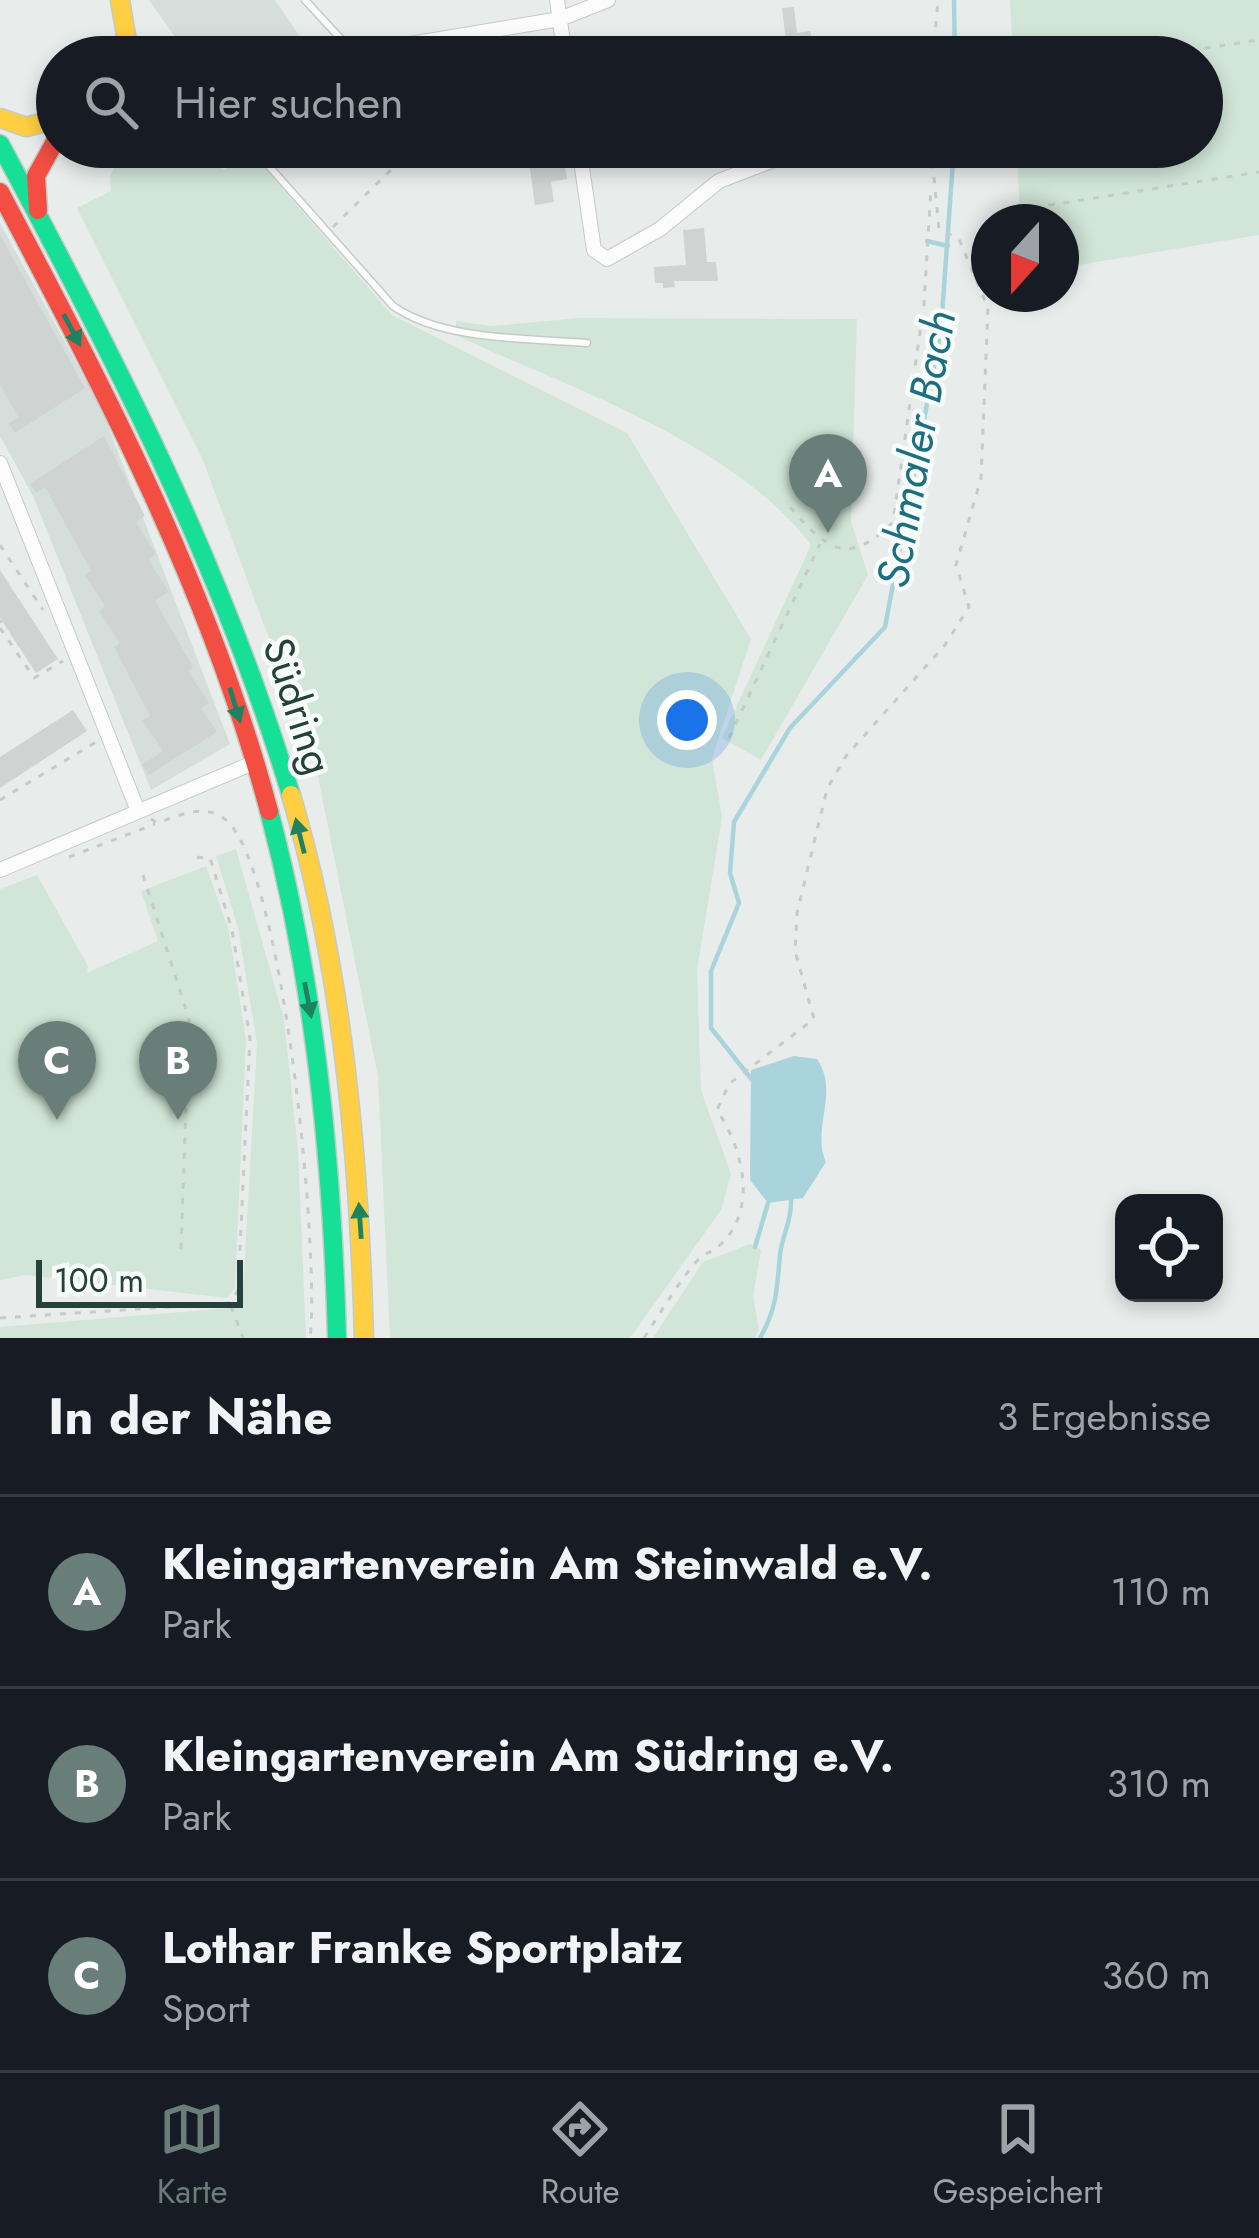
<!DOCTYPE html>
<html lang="de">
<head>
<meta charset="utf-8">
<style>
	body { margin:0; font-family:Jost,sans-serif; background:#242831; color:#f1f3f6 }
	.controls { position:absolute; right:36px; bottom:36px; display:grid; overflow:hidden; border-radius:24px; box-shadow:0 6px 18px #0003 }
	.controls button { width:108px; height:108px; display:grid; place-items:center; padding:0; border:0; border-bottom:3px solid #363941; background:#171b24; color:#f1f3f6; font:60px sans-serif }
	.compass { position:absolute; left:971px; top:204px; width:108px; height:108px; border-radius:50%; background:#171b24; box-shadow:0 6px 18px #0003; rotate:201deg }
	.scale { position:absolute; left:36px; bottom:30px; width:207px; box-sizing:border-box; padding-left:12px; border:6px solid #24423a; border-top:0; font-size:33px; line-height:42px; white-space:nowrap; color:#24423a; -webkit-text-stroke:9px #f7fbf9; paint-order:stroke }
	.you { position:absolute; left:687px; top:720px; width:42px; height:42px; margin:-30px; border:9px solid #fff; border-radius:50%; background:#1a73e8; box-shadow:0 0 0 18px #1a73e833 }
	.badge { display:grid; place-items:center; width:78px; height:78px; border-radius:50%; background:#697e78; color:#fff; font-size:39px; font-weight:700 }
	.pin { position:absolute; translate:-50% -99px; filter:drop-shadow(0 3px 6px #0008) }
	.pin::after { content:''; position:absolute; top:63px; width:42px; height:36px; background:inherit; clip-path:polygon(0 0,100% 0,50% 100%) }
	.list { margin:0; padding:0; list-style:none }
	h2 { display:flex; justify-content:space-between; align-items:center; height:156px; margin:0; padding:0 48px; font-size:51px }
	h2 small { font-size:39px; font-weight:400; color:#9ea1a6 }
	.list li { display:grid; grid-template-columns:78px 1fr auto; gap:36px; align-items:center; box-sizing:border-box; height:192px; padding:0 48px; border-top:3px solid #363941 }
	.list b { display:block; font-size:45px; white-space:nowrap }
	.list p { margin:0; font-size:39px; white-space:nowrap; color:#9ea1a6 }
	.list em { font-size:39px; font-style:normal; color:#9ea1a6 }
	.icon { flex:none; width:66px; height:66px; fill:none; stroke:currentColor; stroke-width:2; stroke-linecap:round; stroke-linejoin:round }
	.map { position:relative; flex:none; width:1259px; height:1338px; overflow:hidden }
	.search { position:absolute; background:#171b24; box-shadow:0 6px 18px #0003; left:36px; right:36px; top:36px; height:132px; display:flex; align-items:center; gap:30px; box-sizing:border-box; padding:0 42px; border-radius:66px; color:#9ea1a6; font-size:45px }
	.sheet { height:732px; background:#171b24 }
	nav { display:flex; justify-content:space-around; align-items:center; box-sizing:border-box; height:168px; border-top:3px solid #363941; background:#171b24; font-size:33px; color:#9ea1a6 }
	nav a { display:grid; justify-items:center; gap:6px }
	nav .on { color:#697e78 }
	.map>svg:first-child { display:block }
</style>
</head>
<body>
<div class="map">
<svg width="1259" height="1338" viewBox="0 0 1259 1338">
	<rect width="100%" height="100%" fill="#e8edeb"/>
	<!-- built -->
	<path fill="#d6dedb" d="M149,0H275L314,57H189Z
		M0,223L101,408L230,744L151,790L33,496L0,436Z"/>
	<!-- green -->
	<path fill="#d1e6d8" d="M1010,0H1259V235L1061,268V222H1020L1017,147H1202V57H1013Z
		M125,147H178L225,170L248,149L392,315L627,433L751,639L712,758L722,817L697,970L701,1090L731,1174L721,1210L630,1338H390L378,1077L315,762L202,458L77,208L111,191L110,176Z
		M580,318L857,319L851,521L868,575L761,760L722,738L811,545C733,442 570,388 455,335L456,321L491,326Z
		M236,849L284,1019L298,1151L306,1338H0V1327L242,1307L257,1044L238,928L216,856Z
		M206,866L229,931L246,1039L235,1288L227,1298L26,1275L0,1280V889L37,875L88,966L87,973L158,941L141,891Z
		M750,1244L761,1250L753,1296L759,1330L754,1338H653L703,1262Z"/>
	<!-- water -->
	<path fill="#a9d4db" d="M794,1056L817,1059C840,1093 811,1128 826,1162L803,1198L768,1203L750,1180L751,1070Z"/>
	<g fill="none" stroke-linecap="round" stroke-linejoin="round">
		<!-- stream -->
		<path stroke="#a9d4db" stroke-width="4.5" d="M954,0L955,57
			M927,241L948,246
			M753,1081L711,1028V971L739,903L730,873L734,822L790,728L885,627L941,329L954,147
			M755,1247L768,1203
			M760,1338C777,1308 777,1288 780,1255C782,1235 792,1221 791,1200"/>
	</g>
	<!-- building -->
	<path fill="#cfd4d2" d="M794,7L797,33L810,31L812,39L820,38L818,57H803L802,47L787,49L782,8Z
		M527,147H562L567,179L551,182L554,202L535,205Z
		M704,228L707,262H716L718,281H674L675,287L663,288V283H655L654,267L686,265L683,230Z
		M0,235L85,388L15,433L8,423L18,417L0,385Z
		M104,436L145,516L136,522L156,554L148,559L169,592L155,601L193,667L188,671L209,703L201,708L217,732L149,775L142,765L163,751L142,720L150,716L114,647L120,643L99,611L105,606L84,575L91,571L45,487L36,493L30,484Z
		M0,570L58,659L36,673L0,618Z
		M73,710L87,731L0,788V757Z"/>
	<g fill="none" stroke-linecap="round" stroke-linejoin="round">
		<!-- lane casing -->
		<g stroke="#c5cac8" stroke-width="9">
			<path id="lane" d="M305,0L353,52
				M127,35L165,57
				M252,147L393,306C443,341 528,338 587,343"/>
		</g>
		<!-- street casing -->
		<g stroke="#c5cac8" stroke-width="16">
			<path id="street" d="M557,0L565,57
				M356,53L560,19L608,0
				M579,147L594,250L607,259L660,229L719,181L808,147
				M0,463L138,811
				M0,870L253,763"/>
		</g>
		<!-- fast casing -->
		<g stroke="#c3cbc8" stroke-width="21">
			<path id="fast" d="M0,144C113,355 222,565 291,795
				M269,811C315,984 332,1160 337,1338"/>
		</g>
		<!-- slow casing -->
		<g stroke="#c3cbc8" stroke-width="21">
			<path id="slow" d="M118,57L126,35L120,0
				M0,118L26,127L57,119
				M291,795C343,971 359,1156 364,1338"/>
		</g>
		<!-- jam casing -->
		<g stroke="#c3cbc8" stroke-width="21">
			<path id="jam" d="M0,192C106,393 210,590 269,811
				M38,210L36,176L57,138"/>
		</g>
		<!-- path -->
		<path stroke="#c3ccca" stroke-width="3" stroke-dasharray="6 9" stroke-linecap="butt" d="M933,57L938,0
			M1145,57L1259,40
			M1019,210L1259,172
			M333,227L414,147
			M790,507C827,550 848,567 893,522L924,304L931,188
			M0,545L43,610
			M0,622L2,621
			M0,628L34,678L63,661
			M729,738L820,544
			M0,800L96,742
			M151,819L157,823C179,816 204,802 226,820C284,870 320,1256 310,1338
			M69,857L155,824
			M143,875L189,1019L181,1250
			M231,1306L243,1338
			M0,1318L230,1303L238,1290L250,1038L232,930L210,858L194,857
			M644,1338C661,1312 677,1284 697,1261C703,1253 712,1253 719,1246C759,1210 743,1149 717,1110L729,1084L814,1019L795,951L797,913L827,789L846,756L945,645L969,607L956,565L981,478L988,308L959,239L939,229L931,147"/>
		<!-- lane -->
		<use href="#lane" stroke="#fcfcfc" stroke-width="6"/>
		<!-- street -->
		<use href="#street" stroke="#fcfcfc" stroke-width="14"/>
		<!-- fast -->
		<use href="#fast" stroke="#16e098" stroke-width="18"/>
		<!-- slow -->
		<use href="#slow" stroke="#ffcf43" stroke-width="18"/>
		<!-- jam -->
		<use href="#jam" stroke="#f24e42" stroke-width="18"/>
	</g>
	<!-- one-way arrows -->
	<defs><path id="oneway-solid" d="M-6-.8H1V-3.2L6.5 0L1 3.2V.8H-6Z" transform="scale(3)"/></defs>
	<g fill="#1e8160">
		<use href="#oneway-solid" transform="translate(72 330) rotate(62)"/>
		<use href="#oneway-solid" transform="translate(235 705) rotate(73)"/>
		<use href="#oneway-solid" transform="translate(300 836) rotate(-104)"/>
		<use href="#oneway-solid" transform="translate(308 1000) rotate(79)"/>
		<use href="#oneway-solid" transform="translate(360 1221) rotate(-94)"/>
	</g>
	<g text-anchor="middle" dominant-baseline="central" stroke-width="9" stroke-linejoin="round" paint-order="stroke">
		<!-- street labels -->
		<g font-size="42" fill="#24423a" stroke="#f7fbf9">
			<text transform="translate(298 706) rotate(72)">Südring</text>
		</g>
		<!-- water labels -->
		<g font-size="45" font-style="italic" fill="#1c6f80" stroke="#f7fbf9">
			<text transform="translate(916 449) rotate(-80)">Schmaler Bach</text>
		</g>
	</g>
</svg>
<div class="controls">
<button><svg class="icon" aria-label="locate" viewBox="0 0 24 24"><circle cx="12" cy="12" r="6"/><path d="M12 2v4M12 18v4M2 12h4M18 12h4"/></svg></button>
</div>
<svg class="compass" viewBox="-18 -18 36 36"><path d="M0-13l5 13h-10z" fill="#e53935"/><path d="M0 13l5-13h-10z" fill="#9ea1a6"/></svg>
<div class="scale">100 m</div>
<div class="you"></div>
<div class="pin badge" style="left:828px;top:533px">A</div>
<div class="pin badge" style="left:178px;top:1120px">B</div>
<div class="pin badge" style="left:57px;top:1120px">C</div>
<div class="search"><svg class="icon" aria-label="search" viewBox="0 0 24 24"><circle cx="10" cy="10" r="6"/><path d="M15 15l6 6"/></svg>Hier suchen</div>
</div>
<section class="sheet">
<h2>In der Nähe<small>3 Ergebnisse</small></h2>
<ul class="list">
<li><span class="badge">A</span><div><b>Kleingartenverein Am Steinwald e.V.</b><p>Park</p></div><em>110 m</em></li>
<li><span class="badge">B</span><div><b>Kleingartenverein Am Südring e.V.</b><p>Park</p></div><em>310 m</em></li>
<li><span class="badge">C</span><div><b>Lothar Franke Sportplatz</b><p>Sport</p></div><em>360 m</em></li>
</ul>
</section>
<nav>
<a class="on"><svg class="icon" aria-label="map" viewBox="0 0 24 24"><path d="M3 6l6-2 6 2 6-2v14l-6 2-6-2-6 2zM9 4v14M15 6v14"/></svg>Karte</a>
<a><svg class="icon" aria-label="directions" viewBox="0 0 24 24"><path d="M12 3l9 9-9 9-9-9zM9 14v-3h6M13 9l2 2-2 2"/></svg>Route</a>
<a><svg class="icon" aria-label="saved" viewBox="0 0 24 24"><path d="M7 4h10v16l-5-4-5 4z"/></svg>Gespeichert</a>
</nav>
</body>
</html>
